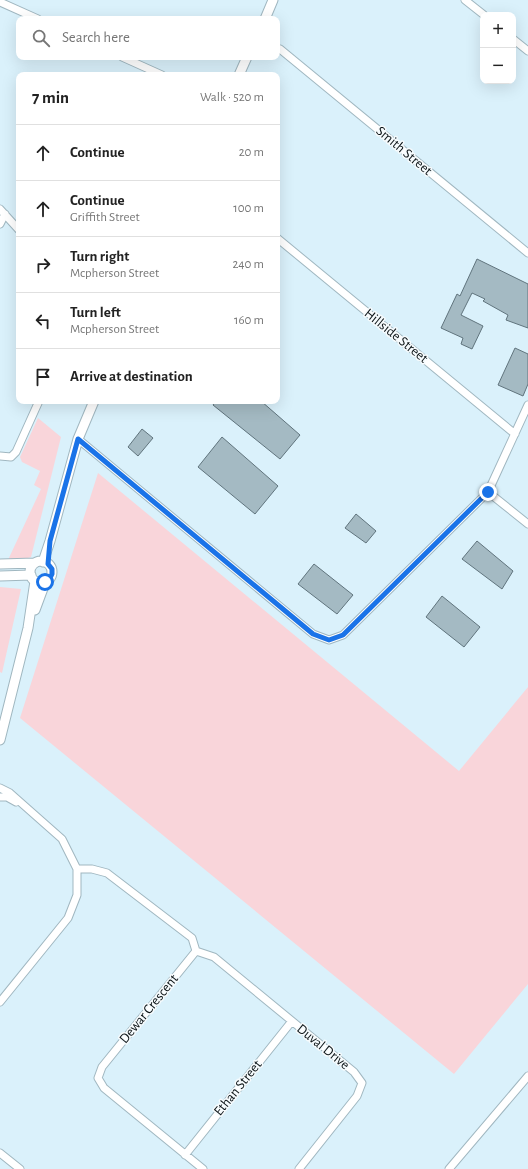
<!DOCTYPE html>
<html lang="en">
<head>
<meta charset="utf-8">
<style>
	body { margin:0; font-family:"Alegreya Sans",sans-serif; background:#f2f2f2; color:#222 }
	.controls { position:absolute; right:12px; top:12px; display:grid; overflow:hidden; border-radius:8px; box-shadow:0 4px 16px #0002 }
	.controls button { width:36px; height:36px; display:grid; place-items:center; padding:0; border:0; border-bottom:1px solid #e0e0e0; background:#fff; color:#222; font:20px sans-serif }
	.stop { position:absolute; width:12px; height:12px; margin:-9px; border:3px solid #1a73e8; border-radius:50%; background:#fff }
	.stop.end { background:#1a73e8; border-color:#fff; box-shadow:0 1px 4px #0008 }
	.list { margin:0; padding:0; list-style:none }
	h2 { display:flex; justify-content:space-between; align-items:center; height:52px; margin:0; padding:0 16px; font-size:17px }
	h2 small { font-size:13px; font-weight:400; color:#767676 }
	.list li { display:grid; grid-template-columns:26px 1fr auto; gap:12px; align-items:center; box-sizing:border-box; height:56px; padding:0 16px; border-top:1px solid #e0e0e0 }
	.list b { display:block; font-size:15px; white-space:nowrap }
	.list p { margin:0; font-size:13px; white-space:nowrap; color:#767676 }
	.list em { font-size:13px; font-style:normal; color:#767676 }
	.icon { flex:none; width:22px; height:22px; fill:none; stroke:currentColor; stroke-width:2; stroke-linecap:round; stroke-linejoin:round }
	.map { position:relative; flex:none; width:528px; height:1169px; overflow:hidden }
	.search { position:absolute; background:#fff; box-shadow:0 4px 16px #0002; left:16px; top:16px; width:264px; height:44px; display:flex; align-items:center; gap:10px; box-sizing:border-box; padding:0 14px; border-radius:8px; color:#767676; font-size:15px }
	.panel { position:absolute; background:#fff; box-shadow:0 4px 16px #0002; left:16px; top:72px; width:264px; height:332px; border-radius:8px }
	.map>svg:first-child { display:block }
</style>
</head>
<body>
<div class="map">
<svg width="528" height="1169" viewBox="0 0 528 1169">
	<rect width="100%" height="100%" fill="#daf1fb"/>
	<!-- green -->
	<path fill="#f9d5da" d="M38,418L61,437L31,557L22,560H8L41,489L34,485L40,471L22,462L20,457Z
		M98,473L459,771L528,687V984L454,1074L20,718Z
		M0,587L21,589L2,673L0,672Z"/>
	<!-- building -->
	<path fill="#a4bac3" stroke="#60747d" d="M477,259L528,284V328L506,320L508,315L483,301L485,299L472,293L461,315L483,326L472,349L461,344L463,338L441,328L457,294L460,296Z
		M515,348L528,354V384L523,396L498,385Z
		M216,401H261L300,435L280,459L213,405Z
		M142,429L153,438L138,456L128,447Z
		M222,437L278,486L255,514L198,467Z
		M356,514L376,531L366,543L345,528Z
		M477,541L513,571L502,589L462,559Z
		M314,564L353,595L337,614L298,584Z
		M442,596L480,627L464,647L426,617Z"/>
	<g fill="none" stroke-linecap="round" stroke-linejoin="round">
		<!-- minor casing -->
		<g stroke="#a0b7c0" stroke-width="9">
			<path id="minor" d="M465,0L484,15
				M0,2L38,19
				M513,39L528,51
				M280,49L528,253
				M122,57L162,75
				M0,209L19,230
				M0,224L5,214
				M277,238L515,434
				M78,439L313,634L329,640L343,635L488,492L528,405
				M0,456L11,457L16,452L39,401
				M488,492L528,524
				M0,788L10,793L62,839L77,869V895L68,918L0,1002
				M0,797H7L16,802
				M77,869H92L107,873L192,938L196,951
				M196,951L214,957L354,1072L362,1083L357,1096L299,1169
				M196,951L102,1067L98,1078L104,1088L203,1169
				M0,1153L20,1169
				M185,1155L292,1021
				M449,1169L528,1076"/>
		</g>
		<!-- tertiary casing -->
		<g stroke="#a0b7c0" stroke-width="11">
			<path id="tertiary" d="M265,19L273,0
				M239,75L247,57
				M30 572a11 11 0 1 1 22 0a11 11 0 1 1-22 0Z
				M43,562L50,541L78,439L94,401
				M0,564L35,563
				M0,576L31,575
				M35,610L45,583
				M0,740L28,628L35,581"/>
		</g>
		<!-- minor -->
		<use href="#minor" stroke="#fff" stroke-width="7"/>
		<!-- tertiary -->
		<use href="#tertiary" stroke="#fff" stroke-width="9"/>
	</g>
	<g fill="none" stroke-linecap="round" stroke-linejoin="round">
		<!-- route -->
		<path stroke="#1a73e8" stroke-width="5" d="M45,582L50,578L52,574V569L48,564L50,541L78,439L313,634L329,640L343,635L488,492"/>
	</g>
	<g text-anchor="middle" dominant-baseline="central" stroke-width="3" stroke-linejoin="round" paint-order="stroke">
		<!-- street labels -->
		<g font-size="14" fill="#091114" stroke="#f6fbfd">
			<text transform="translate(404 151) rotate(40)">Smith Street</text>
			<text transform="translate(396 336) rotate(39)">Hillside Street</text>
			<text transform="translate(149 1009) rotate(-51)">Dewar Crescent</text>
			<text transform="translate(323 1047) rotate(39)">Duval Drive</text>
			<text transform="translate(238 1088) rotate(-51)">Ethan Street</text>
		</g>
	</g>
</svg>
<div class="controls">
<button>+</button>
<button>−</button>
</div>
<div class="stop" style="left:45px;top:582px"></div>
<div class="stop end" style="left:488px;top:492px"></div>
<div class="search"><svg class="icon" aria-label="search" viewBox="0 0 24 24"><circle cx="10" cy="10" r="6"/><path d="M15 15l6 6"/></svg>Search here</div>
<section class="panel">
<h2>7 min<small>Walk · 520 m</small></h2>
<ul class="list">
<li><svg class="icon" aria-label="ahead" viewBox="0 0 24 24"><path d="M12 20V5M6 11l6-6 6 6"/></svg><div><b>Continue</b></div><em>20 m</em></li>
<li><svg class="icon" aria-label="ahead" viewBox="0 0 24 24"><path d="M12 20V5M6 11l6-6 6 6"/></svg><div><b>Continue</b><p>Griffith Street</p></div><em>100 m</em></li>
<li><svg class="icon" aria-label="right" viewBox="0 0 24 24"><path d="M7 20v-9h11M14 6l5 5-5 5"/></svg><div><b>Turn right</b><p>Mcpherson Street</p></div><em>240 m</em></li>
<li><svg class="icon" aria-label="left" viewBox="0 0 24 24"><path d="M17 20v-9H6M10 6l-5 5 5 5"/></svg><div><b>Turn left</b><p>Mcpherson Street</p></div><em>160 m</em></li>
<li><svg class="icon" aria-label="arrive" viewBox="0 0 24 24"><path d="M6 21V4h12l-3 4 3 4H6"/></svg><div><b>Arrive at destination</b></div></li>
</ul>
</section>
</div>
</body>
</html>
